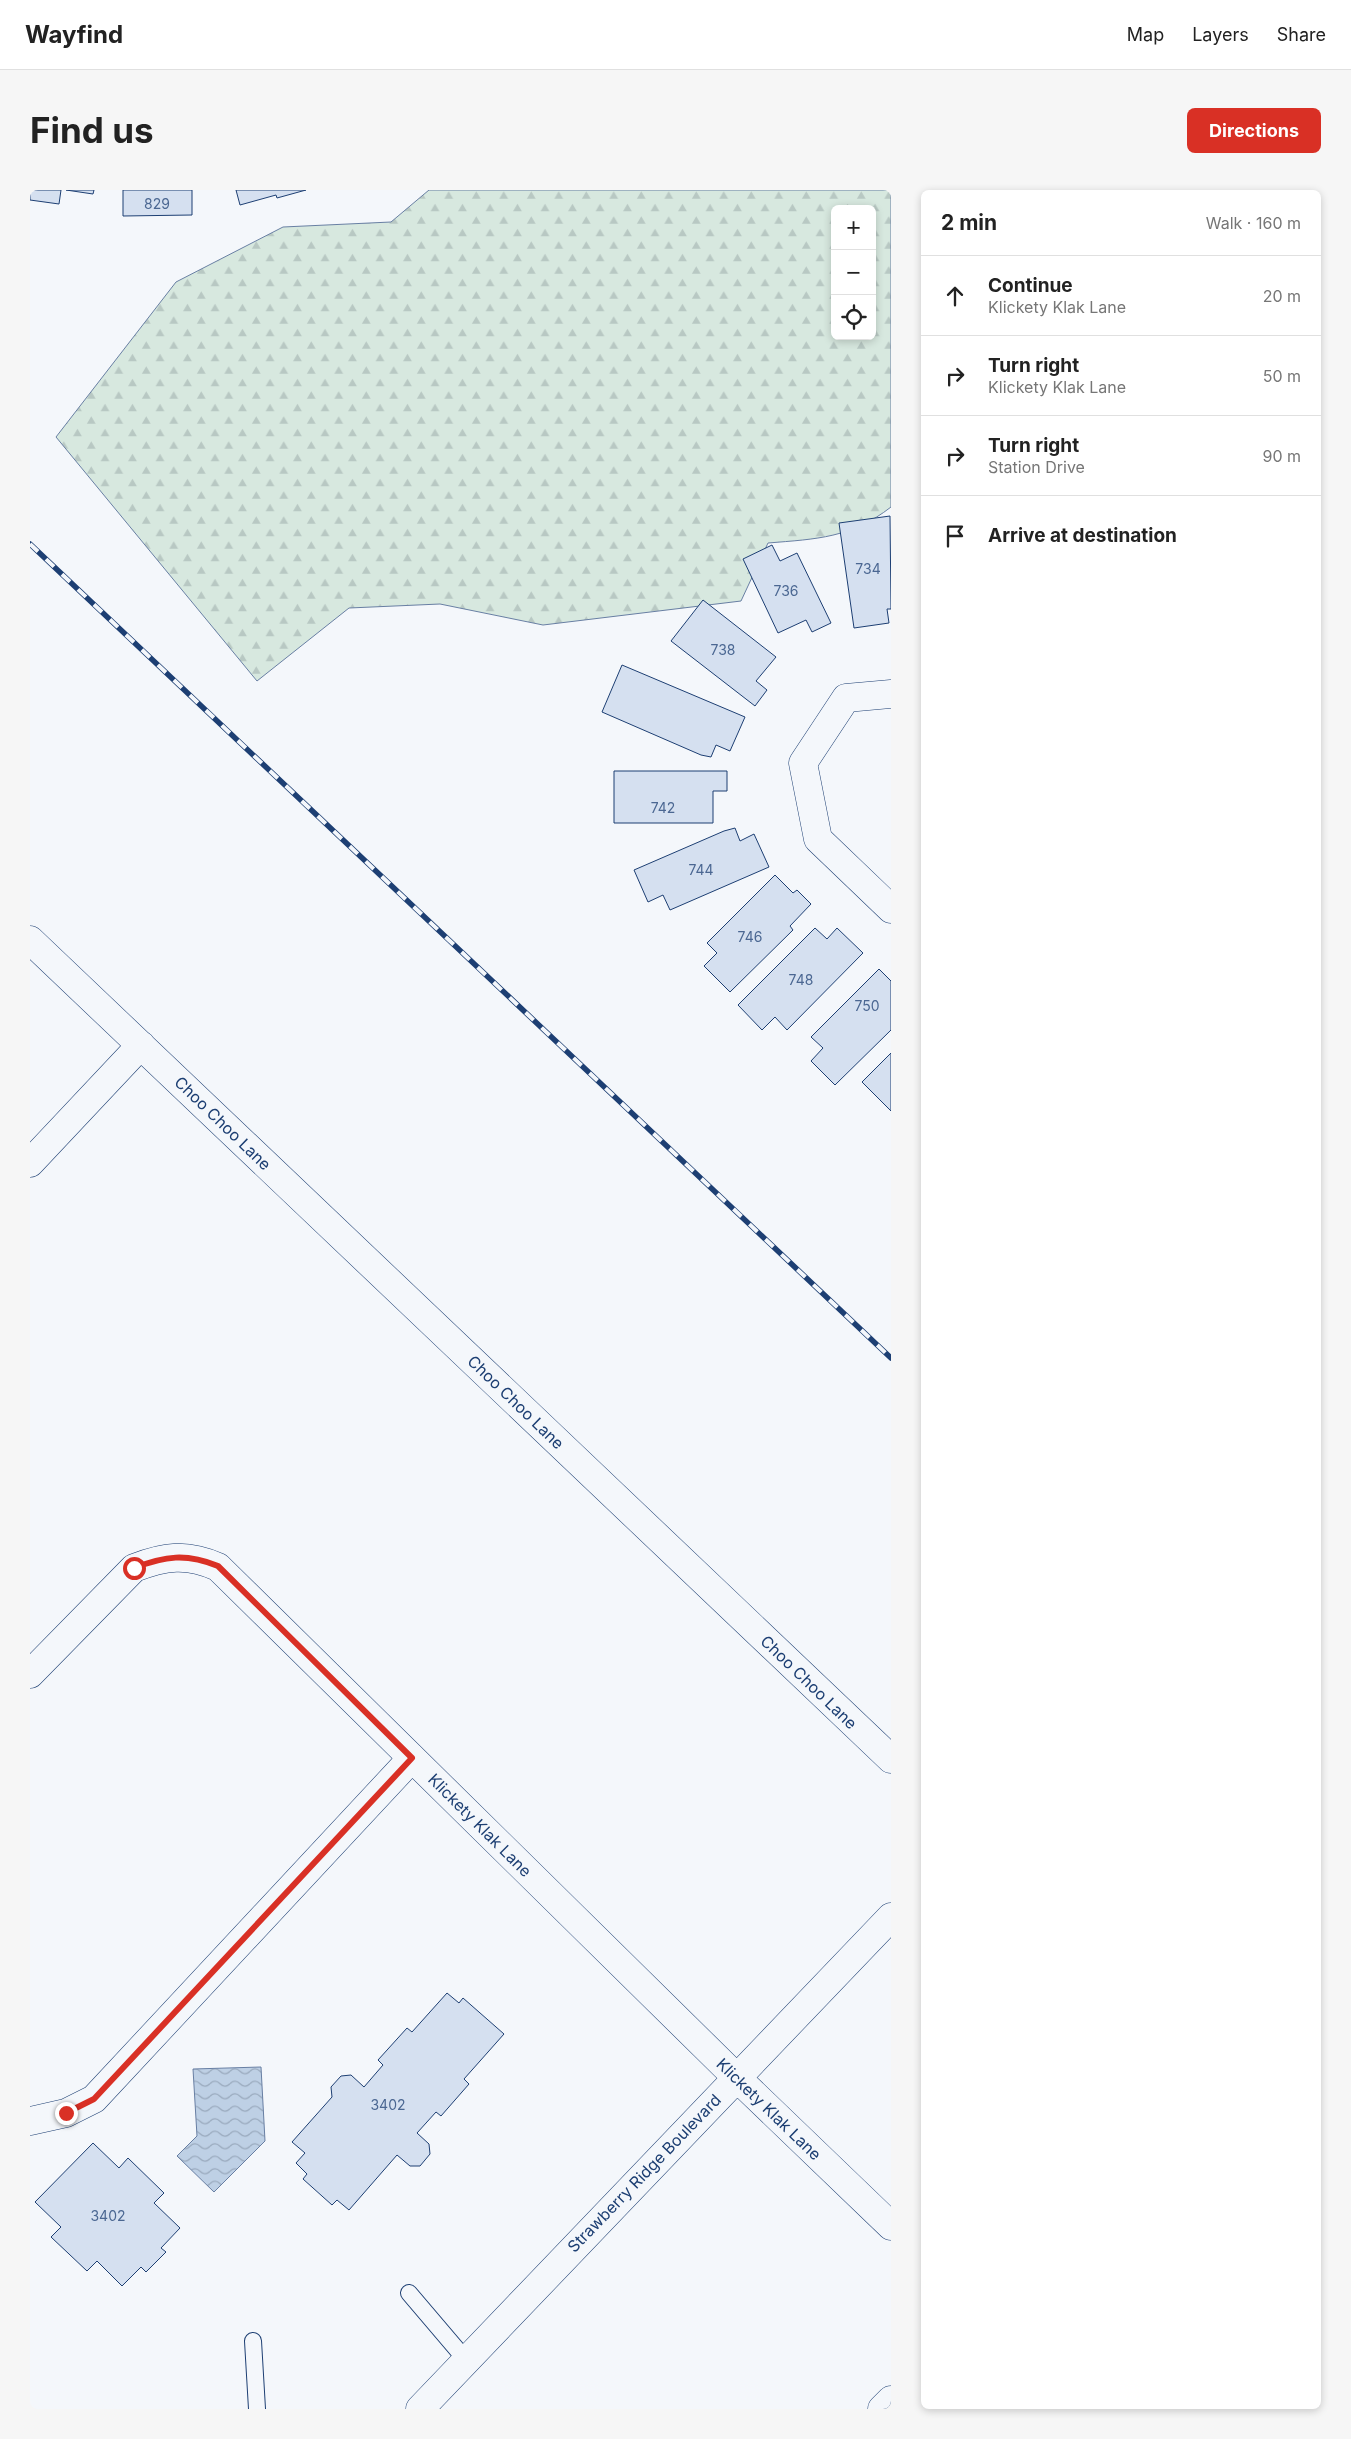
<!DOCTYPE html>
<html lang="en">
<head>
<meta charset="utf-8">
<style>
	body { margin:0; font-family:Inter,sans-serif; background:#f6f6f6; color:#222 }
	.controls { position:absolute; right:15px; top:15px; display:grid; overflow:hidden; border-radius:8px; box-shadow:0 2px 8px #0003 }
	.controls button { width:45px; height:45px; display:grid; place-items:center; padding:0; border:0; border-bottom:1px solid #e0e0e0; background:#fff; color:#222; font:25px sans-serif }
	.stop { position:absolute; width:15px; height:15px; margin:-11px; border:4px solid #d93025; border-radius:50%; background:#fff }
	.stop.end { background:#d93025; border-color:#fff; box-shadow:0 1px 5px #0008 }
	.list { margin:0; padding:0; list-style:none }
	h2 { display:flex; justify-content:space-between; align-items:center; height:65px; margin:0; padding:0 20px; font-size:21px }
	h2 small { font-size:16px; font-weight:400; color:#767676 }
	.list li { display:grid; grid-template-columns:32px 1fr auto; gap:15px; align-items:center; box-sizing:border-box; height:80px; padding:0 20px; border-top:1px solid #e0e0e0 }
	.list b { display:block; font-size:19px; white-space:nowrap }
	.list p { margin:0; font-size:16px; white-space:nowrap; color:#767676 }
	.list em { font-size:16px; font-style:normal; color:#767676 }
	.icon { flex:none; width:28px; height:28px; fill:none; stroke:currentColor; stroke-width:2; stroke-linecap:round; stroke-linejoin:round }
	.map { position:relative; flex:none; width:861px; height:2219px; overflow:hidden; border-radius:8px }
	header { display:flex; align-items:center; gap:30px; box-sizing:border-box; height:70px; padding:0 25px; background:#fff; border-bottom:1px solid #e0e0e0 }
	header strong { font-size:24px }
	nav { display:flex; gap:28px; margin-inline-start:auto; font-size:18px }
	.intro { display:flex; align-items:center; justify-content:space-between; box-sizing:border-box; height:120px; padding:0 30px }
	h1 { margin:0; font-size:35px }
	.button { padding:12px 22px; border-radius:8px; background:#d93025; color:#fff; font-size:18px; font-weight:700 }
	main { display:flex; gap:30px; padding:0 30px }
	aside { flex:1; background:#fff; border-radius:8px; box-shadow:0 2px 8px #0003 }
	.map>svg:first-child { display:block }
</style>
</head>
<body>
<header>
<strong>Wayfind</strong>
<nav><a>Map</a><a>Layers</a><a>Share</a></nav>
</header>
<div class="intro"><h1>Find us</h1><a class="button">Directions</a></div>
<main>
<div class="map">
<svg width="861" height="2219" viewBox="0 0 861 2219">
	<defs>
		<pattern id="forest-firs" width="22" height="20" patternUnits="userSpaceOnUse" patternTransform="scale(1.25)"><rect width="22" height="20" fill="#d7e8df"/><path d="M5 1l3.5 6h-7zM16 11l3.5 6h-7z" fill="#b8c8c3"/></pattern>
		<pattern id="water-waves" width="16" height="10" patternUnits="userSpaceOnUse" patternTransform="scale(1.25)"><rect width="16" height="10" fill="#bed0e5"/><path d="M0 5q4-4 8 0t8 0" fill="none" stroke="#9aaabe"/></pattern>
	</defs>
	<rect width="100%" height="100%" fill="#f4f7fb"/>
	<!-- forest -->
	<path fill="url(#forest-firs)" stroke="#687fa3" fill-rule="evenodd" d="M399,0H861V317C821,348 787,349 738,353L711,411L513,435L410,414L319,418L227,491L26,247L146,92L253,37L361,32ZM805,19H842V146H805Z"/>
	<!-- water -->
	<path fill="url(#water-waves)" stroke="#687fa3" d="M231,1877L235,1951L184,2002L147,1966L167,1946L163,1879Z"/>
	<!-- building -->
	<path fill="#d5e0f0" stroke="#1d3f73" d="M0,0H31L29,14L0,10Z
		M36,0H64L63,4Z
		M93,0H162V25L93,26Z
		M206,0H276L247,8L246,5L210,15Z
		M860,326L861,419H857L859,433L824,438L809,333Z
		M742,355L750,371L767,363L801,433L782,442L776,430L748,443L713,369Z
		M673,410L746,467L726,491L737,500L725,516L641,451Z
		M592,475L715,527L700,561L686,555L681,567L671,565L572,522Z
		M584,581H697V601H683V633H584Z
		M705,638L710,651L724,644L739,677L640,720L633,705L618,712L604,680L694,641Z
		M745,685L763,703L767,700L781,714L760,736L763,740L700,802L674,776L687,763L677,753Z
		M785,738L797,749L807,738L833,763L757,840L745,827L732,840L708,815Z
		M849,779L861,791V840L805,895L781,871L793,858L781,847Z
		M861,863V921L832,892Z
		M417,1803L429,1813L433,1808L474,1844L434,1889L439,1894L411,1926L406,1922L387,1943L399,1954L400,1964L390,1976H380L367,1965L319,2020L307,2010L302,2015L273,1989L277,1984L266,1973L275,1963L262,1952L302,1907L301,1897L311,1886L321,1885L334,1897L353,1875L348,1870L377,1838L382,1842Z
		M63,1953L89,1978L98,1968L134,2003L124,2013L150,2038L131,2058L136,2062L116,2082L111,2077L92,2096L67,2071L57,2081L21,2047L31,2037L5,2012Z"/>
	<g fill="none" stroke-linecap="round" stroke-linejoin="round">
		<!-- lane casing -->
		<g stroke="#1d3f73" stroke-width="18">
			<path id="lane" d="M379,2103L436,2170
				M223,2151L227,2219"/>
		</g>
		<!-- street casing -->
		<g stroke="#1d3f73" stroke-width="29">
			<path id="street" d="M861,504L816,508L773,573L788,649L861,719
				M0,750L861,1569
				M0,973L111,855
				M0,1484L104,1378C135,1366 157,1363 188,1377L706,1887L861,2036
				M0,1931L36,1923L64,1909L382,1568
				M390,2219L861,1727
				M852,2219L861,2210"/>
		</g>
		<!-- lane -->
		<use href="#lane" stroke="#f4f7fb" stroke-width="16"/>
		<!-- street -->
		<use href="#street" stroke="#f4f7fb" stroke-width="28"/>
		<!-- rail casing -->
		<g stroke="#1d3f73" stroke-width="5.5">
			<path id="rail" d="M0,354L861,1168"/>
		</g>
		<!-- rail -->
		<use href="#rail" stroke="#f4f7fb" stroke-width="4" stroke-dasharray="11" stroke-linecap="butt"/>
	</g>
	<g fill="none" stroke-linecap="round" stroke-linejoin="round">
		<!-- route -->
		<path stroke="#d93025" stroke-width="6" d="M36,1923L64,1909L382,1568L188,1376C156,1363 135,1366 104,1378"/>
	</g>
	<g text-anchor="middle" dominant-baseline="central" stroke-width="4" stroke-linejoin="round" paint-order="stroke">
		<!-- number labels -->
		<g font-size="14" fill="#4b6792">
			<text x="127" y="13">829</text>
			<text x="838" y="378">734</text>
			<text x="756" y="400">736</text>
			<text x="693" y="459">738</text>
			<text x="633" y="617">742</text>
			<text x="671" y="679">744</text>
			<text x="720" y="746">746</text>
			<text x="771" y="789">748</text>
			<text x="837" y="815">750</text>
			<text x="358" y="1914">3402</text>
			<text x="78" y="2025">3402</text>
		</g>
		<!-- street labels -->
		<g font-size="16" fill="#1d3f73" stroke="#f4f7fb">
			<text transform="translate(193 933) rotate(44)">Choo Choo Lane</text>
			<text transform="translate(486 1212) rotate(44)">Choo Choo Lane</text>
			<text transform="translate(779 1492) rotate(44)">Choo Choo Lane</text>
			<text transform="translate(450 1635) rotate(45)">Klickety Klak Lane</text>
			<text transform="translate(739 1919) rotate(44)">Klickety Klak Lane</text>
			<text transform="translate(614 1983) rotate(-46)">Strawberry Ridge Boulevard</text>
		</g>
	</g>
</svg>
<div class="controls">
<button>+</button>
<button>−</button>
<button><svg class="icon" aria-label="locate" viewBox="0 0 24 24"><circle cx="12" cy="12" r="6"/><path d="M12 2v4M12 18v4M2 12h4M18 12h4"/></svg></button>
</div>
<div class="stop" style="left:104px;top:1378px"></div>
<div class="stop end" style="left:36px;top:1923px"></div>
</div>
<aside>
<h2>2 min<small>Walk · 160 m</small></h2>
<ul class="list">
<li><svg class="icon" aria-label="ahead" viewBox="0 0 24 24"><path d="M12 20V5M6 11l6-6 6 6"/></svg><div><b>Continue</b><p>Klickety Klak Lane</p></div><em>20 m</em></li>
<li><svg class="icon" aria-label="right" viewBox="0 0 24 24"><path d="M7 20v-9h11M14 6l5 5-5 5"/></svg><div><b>Turn right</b><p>Klickety Klak Lane</p></div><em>50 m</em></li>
<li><svg class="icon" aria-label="right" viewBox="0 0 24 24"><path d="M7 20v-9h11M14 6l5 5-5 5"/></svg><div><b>Turn right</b><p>Station Drive</p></div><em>90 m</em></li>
<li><svg class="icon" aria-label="arrive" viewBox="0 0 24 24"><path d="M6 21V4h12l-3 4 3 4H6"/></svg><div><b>Arrive at destination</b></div></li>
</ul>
</aside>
</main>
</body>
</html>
